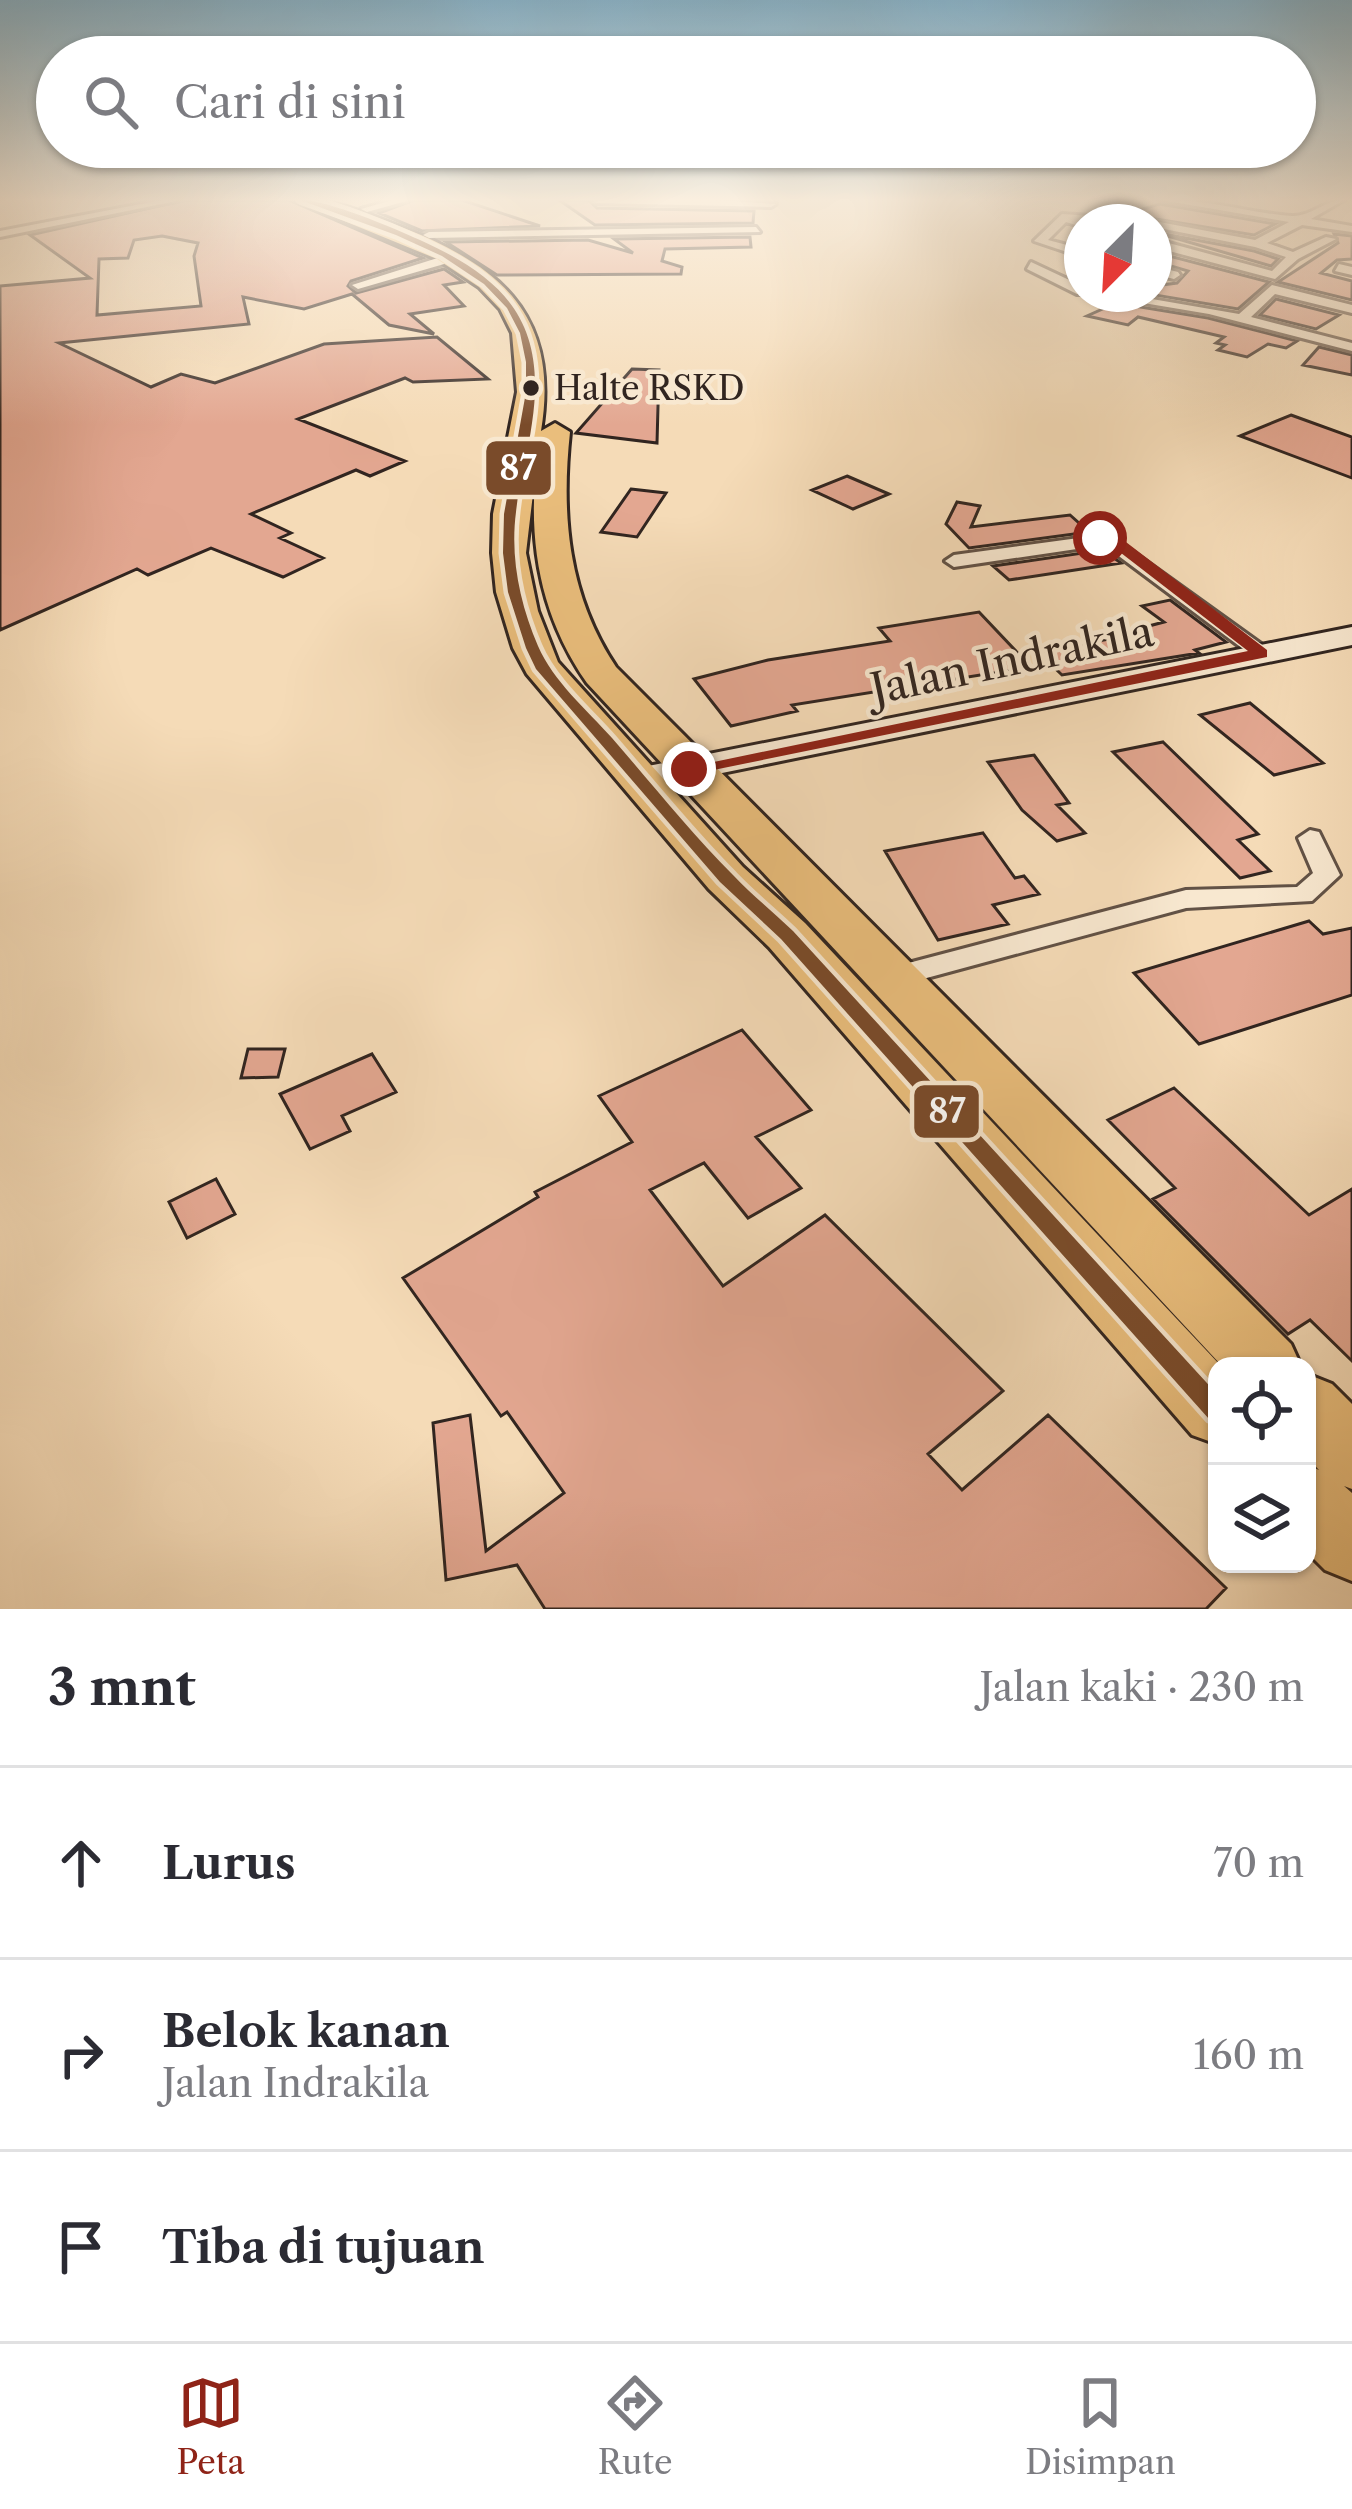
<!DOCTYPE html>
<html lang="id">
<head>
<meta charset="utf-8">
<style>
	body { margin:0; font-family:"Libre Caslon Text",serif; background:#f7f7f7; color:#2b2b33 }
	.controls { position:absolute; right:36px; bottom:36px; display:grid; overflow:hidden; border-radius:24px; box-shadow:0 3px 9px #0004 }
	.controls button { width:108px; height:108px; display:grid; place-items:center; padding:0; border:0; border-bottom:3px solid #e1e1e2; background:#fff; color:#2b2b33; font:60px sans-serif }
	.compass { position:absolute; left:1064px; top:204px; width:108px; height:108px; border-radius:50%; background:#fff; box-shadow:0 3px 9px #0004; rotate:204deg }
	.stop { position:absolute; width:36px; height:36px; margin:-27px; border:9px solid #8f2418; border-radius:50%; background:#fff }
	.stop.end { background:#8f2418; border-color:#fff; box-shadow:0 3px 12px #0008 }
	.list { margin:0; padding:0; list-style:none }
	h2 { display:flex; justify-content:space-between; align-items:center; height:156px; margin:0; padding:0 48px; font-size:51px }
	h2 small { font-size:39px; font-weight:400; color:#7c7c81 }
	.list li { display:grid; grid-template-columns:78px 1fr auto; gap:36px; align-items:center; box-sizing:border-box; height:192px; padding:0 48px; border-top:3px solid #e1e1e2 }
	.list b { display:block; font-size:45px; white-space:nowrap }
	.list p { margin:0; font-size:39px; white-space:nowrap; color:#7c7c81 }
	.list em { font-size:39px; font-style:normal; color:#7c7c81 }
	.icon { flex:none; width:66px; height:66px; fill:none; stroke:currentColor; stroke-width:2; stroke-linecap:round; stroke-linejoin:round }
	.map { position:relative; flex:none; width:1352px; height:1609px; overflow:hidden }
	.search { position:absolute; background:#fff; box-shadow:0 3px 9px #0004; left:36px; right:36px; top:36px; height:132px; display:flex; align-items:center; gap:30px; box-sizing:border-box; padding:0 42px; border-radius:66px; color:#7c7c81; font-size:45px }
	.sheet { height:732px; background:#fff }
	nav { display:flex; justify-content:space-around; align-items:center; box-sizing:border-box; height:168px; border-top:3px solid #e1e1e2; background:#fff; font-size:33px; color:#7c7c81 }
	nav a { display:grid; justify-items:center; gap:6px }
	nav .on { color:#8f2418 }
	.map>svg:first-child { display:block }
</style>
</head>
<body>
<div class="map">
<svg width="1352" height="1609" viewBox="0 0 1352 1609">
	<rect width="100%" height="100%" fill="#f5dbb7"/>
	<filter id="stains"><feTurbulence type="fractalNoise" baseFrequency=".00167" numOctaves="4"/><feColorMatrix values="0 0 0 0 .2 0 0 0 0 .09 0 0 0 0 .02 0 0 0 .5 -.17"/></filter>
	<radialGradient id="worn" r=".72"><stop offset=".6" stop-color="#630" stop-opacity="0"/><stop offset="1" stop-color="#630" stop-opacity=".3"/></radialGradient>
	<!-- building -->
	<path fill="#e3a791" stroke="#312520" stroke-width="3" fill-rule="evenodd" d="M185,200H289L423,258L351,281L348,286L356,293L444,269L463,282L444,285L464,306L410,314L434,334L389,325L352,294L304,309L243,297L249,324L59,343L151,387L181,374L215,383L324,344L437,337L488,379L413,382L405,378L298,419L405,461L370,476L356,470L251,514L291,533L280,538L323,558L283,577L211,548L148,575L137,569L0,630V286L90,278L30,235ZM162,236L198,243L194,256L201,306L97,315L99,259L128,258L134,240Z
		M414,200H462L540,226L422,231L379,213Z
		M559,200H588L597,208L754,211L753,223L595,225Z
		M1160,204L1275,224L1254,235L1125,214Z
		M1154,232L1254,251L1278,259L1271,266Z
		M1334,234L1352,236V259L1337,260L1321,273L1352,281V300L1278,282L1338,243Z
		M750,237L751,247L665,249L662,261L682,267L681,274L497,275L446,242L588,240L633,253L614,239Z
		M1154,252L1269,282L1238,309L1149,294L1154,286L1177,283L1188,271L1154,261Z
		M1276,299L1339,315L1316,329L1260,315Z
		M1116,303L1208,318L1297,341L1286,348L1268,344L1247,357L1218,350L1225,345L1216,343L1224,337L1138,317L1128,325L1087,316Z
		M1319,347L1352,355V375L1303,365Z
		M632,369L659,370L657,443L576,433Z
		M1291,415L1352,437V478L1240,436Z
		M847,476L889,494L853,509L812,490Z
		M631,489L666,493L637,537L601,532Z
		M957,502L980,506L971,527L1070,515L1089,532L969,548L946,524Z
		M1103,550L1121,563L1009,580L993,566Z
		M1170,600L1226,642L1195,650L1199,653L1062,675L1038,652L1126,636L1122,633L1164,622L1142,606Z
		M979,612L1031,667L792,705L797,711L731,726L694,679L768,660L890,641L879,628Z
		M1250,703L1323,763L1274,775L1200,715Z
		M1163,742L1258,834L1238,840L1270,871L1240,878L1113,752Z
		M1034,755L1069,803L1057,805L1085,833L1057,841L1022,810L988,762Z
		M983,833L1015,878L1024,876L1039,894L993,905L1008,924L938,940L885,851Z
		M1309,921L1323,934L1352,928V995L1199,1044L1134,973Z
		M742,1030L811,1110L756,1137L801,1188L748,1218L704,1163L650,1190L723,1286L825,1215L1003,1391L928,1454L962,1490L1048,1415L1226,1588L1206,1609H545L517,1565L446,1580L433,1423L470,1415L486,1551L564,1493L507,1412L501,1416L403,1278L538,1197L535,1192L632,1142L599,1096Z
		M248,1049H285L278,1077L241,1078Z
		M372,1054L396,1092L342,1116L350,1131L310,1149L280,1094Z
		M1174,1088L1309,1215L1352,1189V1361L1310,1320L1288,1334L1153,1199L1175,1188L1108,1120Z
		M216,1179L235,1214L187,1238L169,1202Z"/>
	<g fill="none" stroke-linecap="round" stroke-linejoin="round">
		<!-- street casing -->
		<g stroke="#625246" stroke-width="6">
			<path id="street" d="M162,200H181L0,237V231Z
				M393,200H410L367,212L361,209Z
				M592,200H718L776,204L771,207L597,203Z
				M1161,200C1205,198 1248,213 1292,216C1310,217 1325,200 1344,200L1311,219L1352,226V232L1302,225L1267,243L1293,252L1326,237L1336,239L1298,259L1275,279L1154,247V239L1272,271L1286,257L1255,247L1154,227V222H1150L1154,221L1255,240L1289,222Z
				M1062,214L1136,219L1142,222H1082V227L1066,222L1048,240L1082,249V257L1034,241Z
				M756,227L760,232L429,238L423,235L429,232Z
				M447,255L451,262L358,289L352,285Z
				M1031,262L1082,286V294H1085H1077L1027,269Z
				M1339,264L1352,267V275L1335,271Z
				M1154,266L1178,272L1180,275L1174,279L1154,274Z
				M1272,285L1352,305V313L1275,294L1251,317L1352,343V351L1209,314L1090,294H1123L1239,314Z
				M1108,534L1268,649L1271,653L1268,657H1254L1104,545L954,567L945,561L954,555Z
				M1310,830L1319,832L1340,875L1312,901L1186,908L897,986L887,983L883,976L887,969L897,966L1186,890L1297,887L1313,873L1298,838Z"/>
		</g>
		<!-- secondary casing -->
		<g stroke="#312520" stroke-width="6">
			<path id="secondary" d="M1352,627V645L643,789L625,778L643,767Z"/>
		</g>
		<!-- highway casing -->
		<g stroke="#312520" stroke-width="6">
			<path id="highway" d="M293,200C327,198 359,210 391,223C495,262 561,311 541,431L555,423L570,432C561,516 568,595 616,667L1291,1344L1301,1366H1222L587,683C536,610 526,530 539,443L526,553L538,611L558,662L743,867L805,923L1221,1366H1217V1444L1192,1435L769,947L709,889L527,674L513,648L496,592L492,553L493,514L517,392L512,333L500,309L479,287L437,259Z
				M1307,1374L1332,1384L1352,1404V1489L1344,1486L1352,1493V1581L1325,1570L1307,1552V1465L1319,1470L1307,1457Z"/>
		</g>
		<!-- street -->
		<use href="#street" fill="#f8e8d0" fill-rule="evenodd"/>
		<!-- secondary -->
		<use href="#secondary" fill="#f8e8d0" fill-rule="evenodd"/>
		<!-- highway -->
		<use href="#highway" fill="#eabe7c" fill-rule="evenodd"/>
		<!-- bus-1 casing -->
		<g stroke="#f8e8d0" stroke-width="9">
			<path id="bus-1" d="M300,200C325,199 394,228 420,240C507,279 547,324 532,423C528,453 519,482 516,512C510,558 520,604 538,646C553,681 587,710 612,738C652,784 690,832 733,875C752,895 773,912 793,931L1217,1394V1422L1209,1419L781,939L720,882L536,669L526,648L508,592L503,553L504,514L526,392V362L520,333L507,308L484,284L442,256L396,235Z"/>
		</g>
		<!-- bus-1 -->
		<use href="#bus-1" fill="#7a4b2a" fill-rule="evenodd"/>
	</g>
	<!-- sky -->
	<linearGradient id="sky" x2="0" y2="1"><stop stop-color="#89b7d0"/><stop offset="0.47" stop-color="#faefdf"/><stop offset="1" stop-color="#faefdf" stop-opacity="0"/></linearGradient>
	<rect width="1352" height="425" fill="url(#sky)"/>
	<!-- route -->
	<path fill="#8f2418" d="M1100,533L1122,539L1267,650V657L689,775L680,769L1248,651L1112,546L1094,541Z"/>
	<!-- markers -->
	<circle fill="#312520" stroke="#f8e8d0" stroke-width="4.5" cx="531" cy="388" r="10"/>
	<g text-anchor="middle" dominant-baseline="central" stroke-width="9" stroke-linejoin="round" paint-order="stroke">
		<!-- far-bus labels -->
		<g font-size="33" fill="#312520" stroke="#f8e8d0" text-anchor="start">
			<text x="554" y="388">Halte RSKD</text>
		</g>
		<!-- street labels -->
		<g font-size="42" fill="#312520" stroke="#f8e8d0">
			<text transform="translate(1012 660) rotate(-12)">Jalan Indrakila</text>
		</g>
	</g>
	<g stroke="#f8e8d0" stroke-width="4.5">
		<rect x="484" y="439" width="69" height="58" rx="12" fill="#7a4b2a"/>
		<rect x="912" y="1083" width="69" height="57" rx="12" fill="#7a4b2a"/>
	</g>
	<g font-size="33" text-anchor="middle" font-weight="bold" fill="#fff">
		<text x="518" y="480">87</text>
		<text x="947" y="1123">87</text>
	</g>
	<rect width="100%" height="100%" filter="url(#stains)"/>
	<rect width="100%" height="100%" fill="url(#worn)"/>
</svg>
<div class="controls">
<button><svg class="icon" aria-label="locate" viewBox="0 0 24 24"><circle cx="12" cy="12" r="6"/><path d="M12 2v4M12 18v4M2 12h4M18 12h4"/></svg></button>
<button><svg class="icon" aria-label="layers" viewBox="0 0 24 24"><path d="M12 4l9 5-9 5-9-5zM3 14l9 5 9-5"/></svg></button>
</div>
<svg class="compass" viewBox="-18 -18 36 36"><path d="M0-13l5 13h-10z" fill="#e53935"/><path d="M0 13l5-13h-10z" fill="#7c7c81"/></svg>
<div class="stop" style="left:1100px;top:538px"></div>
<div class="stop end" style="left:689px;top:769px"></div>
<div class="search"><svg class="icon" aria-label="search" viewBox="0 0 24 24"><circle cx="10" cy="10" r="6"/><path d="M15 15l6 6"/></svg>Cari di sini</div>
</div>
<section class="sheet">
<h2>3 mnt<small>Jalan kaki · 230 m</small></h2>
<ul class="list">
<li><svg class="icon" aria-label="ahead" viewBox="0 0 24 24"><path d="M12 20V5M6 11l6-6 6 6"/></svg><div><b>Lurus</b></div><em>70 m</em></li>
<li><svg class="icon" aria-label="right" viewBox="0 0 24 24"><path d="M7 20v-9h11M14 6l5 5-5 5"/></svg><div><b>Belok kanan</b><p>Jalan Indrakila</p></div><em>160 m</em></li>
<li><svg class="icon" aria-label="arrive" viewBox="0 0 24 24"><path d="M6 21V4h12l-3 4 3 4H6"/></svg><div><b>Tiba di tujuan</b></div></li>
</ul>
</section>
<nav>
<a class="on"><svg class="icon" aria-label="map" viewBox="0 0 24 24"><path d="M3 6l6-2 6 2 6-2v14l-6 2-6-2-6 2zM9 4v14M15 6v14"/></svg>Peta</a>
<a><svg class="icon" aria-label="directions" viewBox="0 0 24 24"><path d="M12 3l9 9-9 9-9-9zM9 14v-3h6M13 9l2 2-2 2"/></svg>Rute</a>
<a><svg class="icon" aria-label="saved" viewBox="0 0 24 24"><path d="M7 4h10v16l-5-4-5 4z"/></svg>Disimpan</a>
</nav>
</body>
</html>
